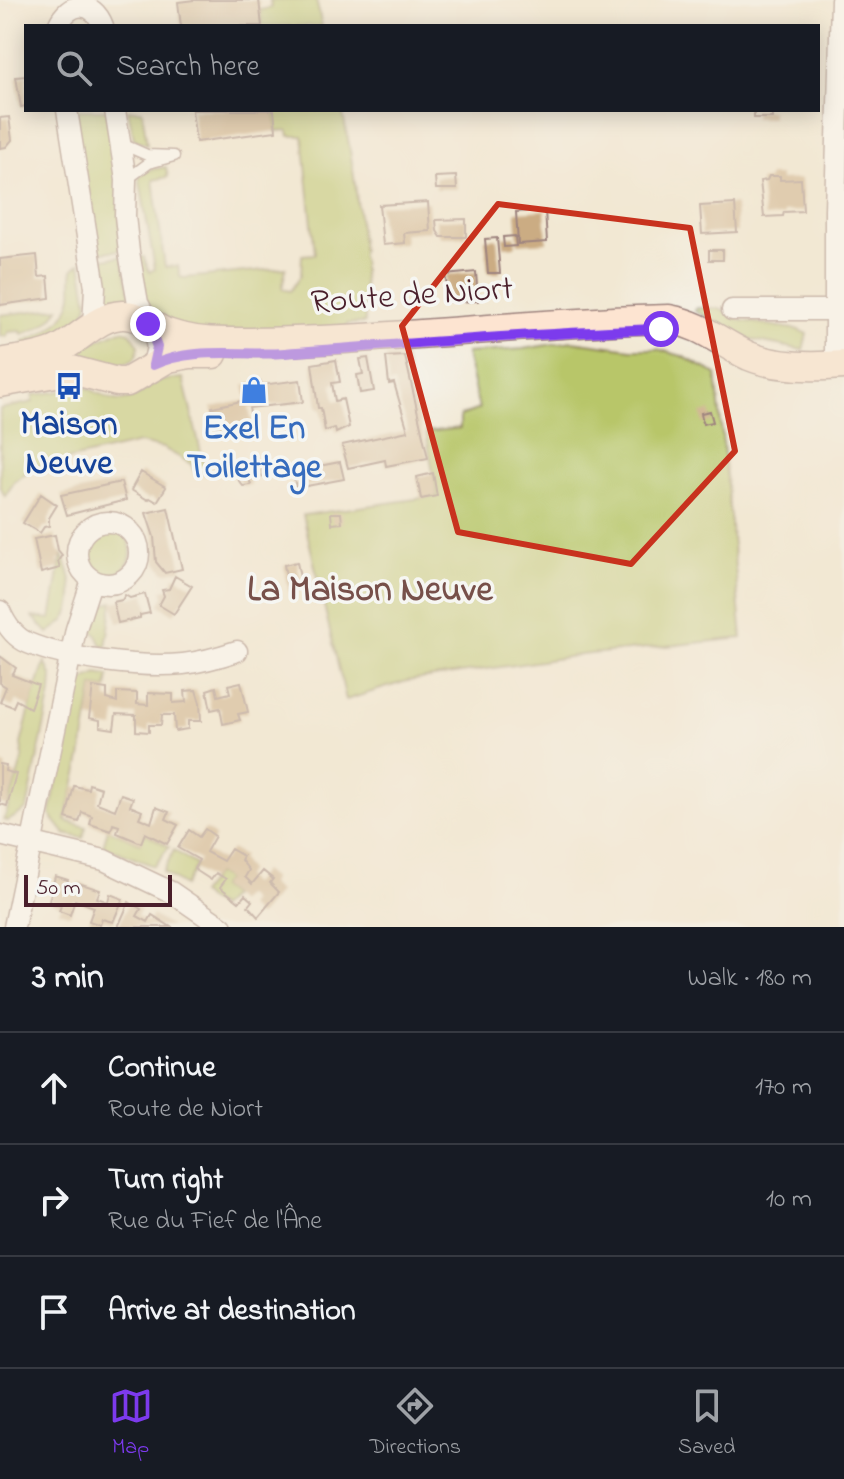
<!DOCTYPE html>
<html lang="en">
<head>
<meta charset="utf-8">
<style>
	body { margin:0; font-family:"Indie Flower",sans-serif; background:#242831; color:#f1f3f6 }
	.scale { position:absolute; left:24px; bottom:20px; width:148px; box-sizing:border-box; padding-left:8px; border:4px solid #4a1f2b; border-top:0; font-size:22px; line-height:28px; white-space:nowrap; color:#4a1f2b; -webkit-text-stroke:6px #f6f6f2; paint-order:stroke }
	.stop { position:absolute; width:24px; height:24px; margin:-18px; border:6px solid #7c3aed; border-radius:50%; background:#fff }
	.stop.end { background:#7c3aed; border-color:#fff; box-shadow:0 2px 8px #0008 }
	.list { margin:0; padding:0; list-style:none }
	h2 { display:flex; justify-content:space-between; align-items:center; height:104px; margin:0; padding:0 32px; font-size:34px }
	h2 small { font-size:26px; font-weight:400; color:#9ea1a6 }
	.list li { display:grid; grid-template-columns:52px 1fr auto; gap:24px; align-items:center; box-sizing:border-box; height:112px; padding:0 32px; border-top:2px solid #363941 }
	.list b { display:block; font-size:30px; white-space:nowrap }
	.list p { margin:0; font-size:26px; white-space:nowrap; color:#9ea1a6 }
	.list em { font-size:26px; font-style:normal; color:#9ea1a6 }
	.icon { flex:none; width:44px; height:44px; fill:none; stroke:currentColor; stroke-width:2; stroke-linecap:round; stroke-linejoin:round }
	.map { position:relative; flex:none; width:844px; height:927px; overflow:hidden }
	.search { position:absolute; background:#171b24; box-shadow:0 4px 20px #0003; left:24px; right:24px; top:24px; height:88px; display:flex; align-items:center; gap:20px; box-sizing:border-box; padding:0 28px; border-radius:0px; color:#9ea1a6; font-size:30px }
	.sheet { height:440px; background:#171b24 }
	nav { display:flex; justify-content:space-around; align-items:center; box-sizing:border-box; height:112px; border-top:2px solid #363941; background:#171b24; font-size:22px; color:#9ea1a6 }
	nav a { display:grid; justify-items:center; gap:4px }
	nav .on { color:#7c3aed }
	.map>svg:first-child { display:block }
</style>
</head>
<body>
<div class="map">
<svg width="844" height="927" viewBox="0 0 844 927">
	<rect width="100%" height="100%" fill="#f6f6f2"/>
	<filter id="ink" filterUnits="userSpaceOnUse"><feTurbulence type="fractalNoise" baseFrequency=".0125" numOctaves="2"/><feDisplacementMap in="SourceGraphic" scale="16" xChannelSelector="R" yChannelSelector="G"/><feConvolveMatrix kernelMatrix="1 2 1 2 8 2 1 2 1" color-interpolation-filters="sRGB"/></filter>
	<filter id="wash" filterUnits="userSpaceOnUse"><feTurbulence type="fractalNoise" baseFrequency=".006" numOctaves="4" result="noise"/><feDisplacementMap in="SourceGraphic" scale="32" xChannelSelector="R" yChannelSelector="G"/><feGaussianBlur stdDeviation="1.8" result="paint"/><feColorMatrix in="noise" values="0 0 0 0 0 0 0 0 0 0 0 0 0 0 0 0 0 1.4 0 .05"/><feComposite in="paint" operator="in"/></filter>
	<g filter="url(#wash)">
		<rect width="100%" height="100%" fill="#f2e8d3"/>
		<!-- green -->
		<path fill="#b8c669" stroke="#81724a" stroke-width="2" d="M270,0H316L322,26H262L260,10L271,8Z
			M73,110H109L119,178L121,250L96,253Z
			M128,110H142L147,144L134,139Z
			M274,110H342C357,175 364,256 365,323L347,324L345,332H187L147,307L136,257H144L149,272L155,269L139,176L149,170L166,167L168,177L153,180L165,267L178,266L180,277L184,278L286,268L282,289L290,291L301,275L302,255L315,254L303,136H289L288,130L276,131Z
			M122,256L132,304L102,305L99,260Z
			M81,263L88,304L80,325L25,352L23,341C46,334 68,322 72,295C73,286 71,278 73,269Z
			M59,308C51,323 39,329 22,334L21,331L8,332L7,336H0V315Z
			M696,308H716L730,313L739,320L799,330L807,334L803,350L748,339L695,311Z
			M121,330L130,332L139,345C138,351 137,358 131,361C119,368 67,361 51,360Z
			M572,341L631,349H657L682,356L716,374L742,638L581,655L407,681L346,700L303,515L437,496L426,432L460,428V416L479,409L466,353L523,349Z
			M183,378L206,473L196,475L191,464L163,448L139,443L33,468L15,481L5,496L0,487V409L33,402V395L76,389V383C89,387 99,395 111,399C132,406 143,389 158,382C165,379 175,379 183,378Z
			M85 552a23 23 0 1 1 46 0a23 23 0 1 1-46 0Z
			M62,555C72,573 78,603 64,621C61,625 53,629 48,633L33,617L51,619Z
			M113,602L106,647L102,646L97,635L92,630C96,612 93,607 113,602Z
			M45,662L52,677L51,693L27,809L8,821L4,820L23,757L21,744L30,708Z
			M97,674L109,676L107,689L93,687L81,758L66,818V821L86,827L83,838L65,834L50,815L75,690L82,681Z
			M108,829L140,843L145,833L169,847L154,866L103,846Z
			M174,850L196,865L184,886L163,872Z
			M216,873L226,879L220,887L231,896L220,908L200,894Z"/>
		<g id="blocks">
			<!-- building -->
			<path fill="#cbac83" d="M194,0H259L262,26H181L178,2Z
				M26,76V106L21,107L16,77Z
				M192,110H274L276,131L196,142Z
				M754,110H772V118H754Z
				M9,117L12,140L6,147L0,148V118Z
				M456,176L457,189H436L435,177Z
				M769,176H780V180L801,179L803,211L784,212L783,216L764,217L760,181L767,180Z
				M428,202L430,231L404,233L405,243L383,245L379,205Z
				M735,204L737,232L702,234L700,206Z
				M545,210L547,242L518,244L516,212Z
				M466,219V237H441L437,231L436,220Z
				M515,236L516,246L504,247L503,237Z
				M497,238L500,273H488L485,239Z
				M709,250H723V260H709Z
				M37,255L39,277L48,276L50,298L0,305V259Z
				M476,272L478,301L450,302L445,275Z
				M405,356L428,458L386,466L385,460L348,468L342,445L408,431L394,383L389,384L386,357Z
				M368,358L374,391L360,393L357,375L363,374L360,359Z
				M336,360L340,382L332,383L335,401L343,399L349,427L336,433L335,428L325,431L321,408H318L312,364Z
				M300,380L303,402L249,408L253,425L218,432L212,407L247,400L244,385L261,382L262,385Z
				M710,411L713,422L703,424L701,413Z
				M340,462L344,479L296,488L293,471Z
				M246,463L247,467L261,464L263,476L249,479L251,485L243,486L239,481L235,465Z
				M141,472L166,487L157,502L150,498L148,500L131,490Z
				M433,473L437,496L421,499L417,477Z
				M121,482L126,500L67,515L61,495Z
				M41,494L57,505L49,518V526L44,527L40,533L23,523Z
				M168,508L182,569L165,573L156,562L154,537L146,513Z
				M331,513H341L342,523L332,524Z
				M55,535L58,550L62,555L58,561L60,568L41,573L34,539Z
				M297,562L302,588L289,592L284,565Z
				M175,576L192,586L174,614L159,605L164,596L162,590L169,589Z
				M145,594L150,613L140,615V618L118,623L113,602L122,600L125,595L130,598Z
				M0,656L16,668L12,675L38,685L30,708L16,700L13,707L0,702L6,687L0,683Z
				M241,682L248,712L238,714L240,720L223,724L220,708L211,710L207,690L216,687L218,696L230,693L228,685Z
				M93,687L107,689V699L117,702V692L137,693V704L148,705V693L173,694V703L186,702L185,691L196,690L200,703L201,721H188V729L175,731L174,715H162L161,725H149V732L136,731V715L116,714L114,729L100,727V720L89,718Z
				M0,764L6,765L5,771L16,774L7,806L0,804Z
				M89,784L101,788L97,803L115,810L121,794L133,798L130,806L142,811L139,818L151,823L156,807L169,812L166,819L178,825L167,844L145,833L141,843L117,833L119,826L113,824L111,831L90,824L92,816L82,812L79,822L66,818L74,786L88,789Z
				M205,829L215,836L206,852L223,861L231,849L243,856L241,860L249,870L245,877L252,884L263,871L273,879L270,883L279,892L258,917L248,906L252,901L245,895L239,902L220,887L226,879L216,873L211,880L194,869L199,860L178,848L189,830L199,837Z
				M55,876L68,880L66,887L77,891L79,883L100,890L97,898L108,902L110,894L123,899L113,922L102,919L100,925L89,921L94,907L75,900L70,915L59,911L61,906L49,902Z
				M129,902L141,909L137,916L148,922L152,915L171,927H118Z"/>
		</g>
	</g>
	<g filter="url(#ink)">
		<use href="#blocks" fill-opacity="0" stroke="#9e847f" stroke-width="2"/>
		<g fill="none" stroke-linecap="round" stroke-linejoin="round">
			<!-- service casing -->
			<g stroke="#9e847f" stroke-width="13">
				<path id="service" d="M122,144L147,155L174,156L149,163L126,180"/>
			</g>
			<!-- minor casing -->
			<g stroke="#9e847f" stroke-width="23">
				<path id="minor" d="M58,26C69,0 93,0 103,26
					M67,110L95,287L93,326
					M115,110L126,180L125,216L129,252L138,303L153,331L157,347L153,365
					M732,310H844
					M835,365V210L841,0
					M77 553a31 31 0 1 1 62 0a31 31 0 1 1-62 0Z
					M0,611C6,625 14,637 28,643C65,659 142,668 183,664C201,662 219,657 237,651
					M0,835L104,860L171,892L222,927
					M14,927L76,629L92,580"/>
			</g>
			<!-- secondary casing -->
			<g stroke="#9e847f" stroke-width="31">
				<path id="secondary" d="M0,363C20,359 41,358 59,349C80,339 98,316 122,315C139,314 152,327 167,333C186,340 206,342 226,342C374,343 521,322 669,319C703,325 720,343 749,356C778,368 814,367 844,365
					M0,383L72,370L117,382H127L168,358L190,354H213"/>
			</g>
			<!-- service -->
			<use href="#service" stroke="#fff" stroke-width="10"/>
			<!-- minor -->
			<use href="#minor" stroke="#fff" stroke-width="20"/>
			<!-- secondary -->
			<use href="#secondary" stroke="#fde4d1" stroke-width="28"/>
		</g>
	</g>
	<g fill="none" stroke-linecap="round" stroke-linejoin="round" filter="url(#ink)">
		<!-- route -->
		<path stroke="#7c3aed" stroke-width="10" d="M148,324L157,347L153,365C193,346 241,356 285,353C410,344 535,333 661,329"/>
	</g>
	<!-- marked area -->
	<path d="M0 0H844V927H0ZM498,204L690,228L735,451L631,564L458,532L402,326Z" fill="#f2e8d3" fill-opacity=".55" fill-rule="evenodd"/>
	<path fill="none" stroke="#c8321e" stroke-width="6" stroke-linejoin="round" d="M498,204L690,228L735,451L631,564L458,532L402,326Z"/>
	<!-- icons -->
	<defs>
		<g id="bus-bare" transform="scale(2.16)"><path d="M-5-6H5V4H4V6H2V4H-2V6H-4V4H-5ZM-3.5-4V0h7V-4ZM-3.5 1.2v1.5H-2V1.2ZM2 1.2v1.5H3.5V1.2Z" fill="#1a4fb4" stroke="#f6f6f2" stroke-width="2.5" paint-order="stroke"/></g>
		<g id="shop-bare" transform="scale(2.16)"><path d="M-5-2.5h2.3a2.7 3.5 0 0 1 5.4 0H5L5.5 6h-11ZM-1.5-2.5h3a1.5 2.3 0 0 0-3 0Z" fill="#3f7fe0" stroke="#f6f6f2" stroke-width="2.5" paint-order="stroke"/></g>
	</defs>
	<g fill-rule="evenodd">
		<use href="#bus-bare" x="69" y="386"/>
		<use href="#shop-bare" x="254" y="390"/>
	</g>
	<g text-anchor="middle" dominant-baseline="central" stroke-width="7" stroke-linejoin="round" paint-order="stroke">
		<!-- street labels -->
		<g font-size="34" fill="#4a1f2b" stroke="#f6f6f2">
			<text transform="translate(412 297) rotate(-4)">Route de Niort</text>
		</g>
		<!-- transit labels -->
		<g font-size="34" font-weight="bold" fill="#164399" stroke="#f6f6f2">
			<text x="69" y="426">Maison<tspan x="69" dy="39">Neuve</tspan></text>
		</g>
		<!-- shop labels -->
		<g font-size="34" font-weight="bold" fill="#366cbe" stroke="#f6f6f2">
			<text x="254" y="430">Exel En<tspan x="254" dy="39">Toilettage</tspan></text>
		</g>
		<!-- neighbourhood labels -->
		<g font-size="36" font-weight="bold" fill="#77504a" stroke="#f6f6f2">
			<text x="370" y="591">La Maison Neuve</text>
		</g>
	</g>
</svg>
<div class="scale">50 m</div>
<div class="stop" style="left:661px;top:329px"></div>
<div class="stop end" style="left:148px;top:324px"></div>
<div class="search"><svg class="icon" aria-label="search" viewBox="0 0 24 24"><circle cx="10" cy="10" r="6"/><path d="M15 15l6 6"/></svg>Search here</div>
</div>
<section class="sheet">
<h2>3 min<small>Walk · 180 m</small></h2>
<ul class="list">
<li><svg class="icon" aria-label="ahead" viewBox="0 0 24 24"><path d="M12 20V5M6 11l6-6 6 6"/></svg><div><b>Continue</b><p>Route de Niort</p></div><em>170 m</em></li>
<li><svg class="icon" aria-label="right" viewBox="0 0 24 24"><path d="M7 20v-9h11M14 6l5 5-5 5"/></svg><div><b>Turn right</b><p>Rue du Fief de l'Âne</p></div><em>10 m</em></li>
<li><svg class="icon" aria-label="arrive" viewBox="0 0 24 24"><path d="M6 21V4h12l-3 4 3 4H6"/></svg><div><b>Arrive at destination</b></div></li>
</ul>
</section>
<nav>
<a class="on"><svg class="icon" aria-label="map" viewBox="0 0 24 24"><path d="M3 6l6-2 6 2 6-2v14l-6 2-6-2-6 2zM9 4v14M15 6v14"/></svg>Map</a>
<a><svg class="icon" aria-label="directions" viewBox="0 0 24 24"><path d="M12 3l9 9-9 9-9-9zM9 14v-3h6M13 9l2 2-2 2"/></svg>Directions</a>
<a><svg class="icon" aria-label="saved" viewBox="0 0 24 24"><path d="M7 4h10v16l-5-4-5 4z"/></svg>Saved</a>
</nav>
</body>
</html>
